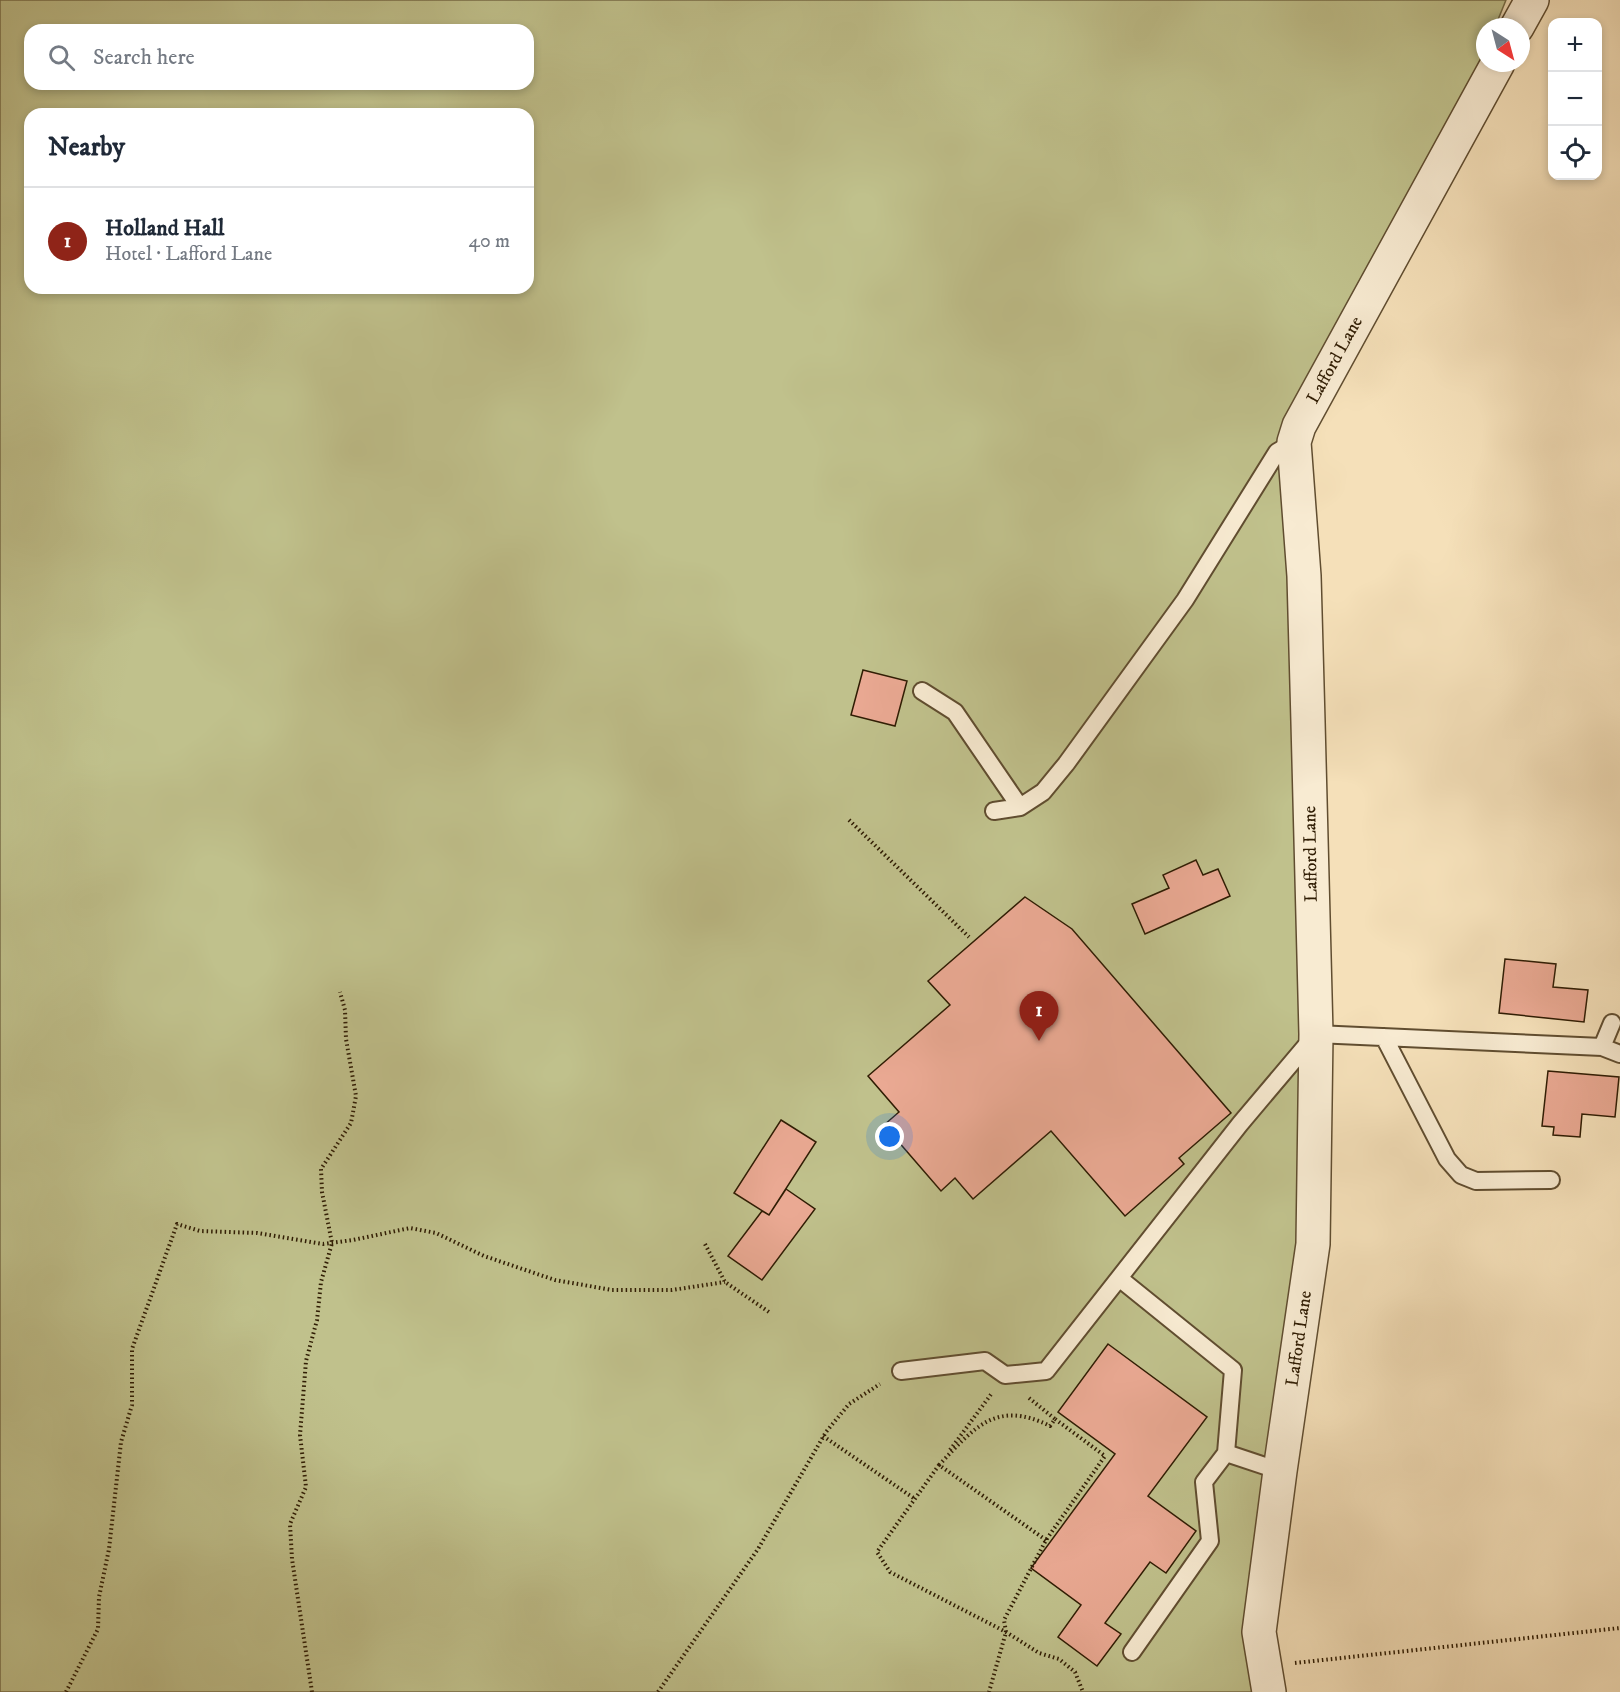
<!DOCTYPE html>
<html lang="en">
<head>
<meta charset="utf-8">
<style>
	body { margin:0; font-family:"IM FELL DW Pica",serif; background:#f2f2f3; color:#1f2937 }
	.controls { position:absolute; right:18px; top:18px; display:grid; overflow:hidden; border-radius:12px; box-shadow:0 3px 9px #0003 }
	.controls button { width:54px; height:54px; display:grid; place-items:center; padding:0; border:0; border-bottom:2px solid #e0e1e3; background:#fff; color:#1f2937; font:30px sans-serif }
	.compass { position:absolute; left:1476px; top:18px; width:54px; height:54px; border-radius:50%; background:#fff; box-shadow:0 3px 9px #0003; rotate:144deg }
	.you { position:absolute; left:890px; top:1137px; width:21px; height:21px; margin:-15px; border:4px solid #fff; border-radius:50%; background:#1a73e8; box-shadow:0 0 0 9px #1a73e833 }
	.badge { display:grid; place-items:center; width:39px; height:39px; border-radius:50%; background:#8f2418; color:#fff; font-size:20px; font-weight:700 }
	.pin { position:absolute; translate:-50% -50px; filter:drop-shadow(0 2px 3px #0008) }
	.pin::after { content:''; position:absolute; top:32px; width:21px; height:18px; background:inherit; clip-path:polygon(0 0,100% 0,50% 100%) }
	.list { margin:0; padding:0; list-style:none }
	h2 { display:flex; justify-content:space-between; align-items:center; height:78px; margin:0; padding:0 24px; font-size:26px }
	h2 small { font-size:20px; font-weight:400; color:#747a83 }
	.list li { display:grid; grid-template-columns:39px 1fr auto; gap:18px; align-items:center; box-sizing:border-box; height:108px; padding:0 24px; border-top:2px solid #e0e1e3 }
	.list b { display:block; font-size:22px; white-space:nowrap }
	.list p { margin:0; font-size:20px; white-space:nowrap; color:#747a83 }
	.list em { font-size:20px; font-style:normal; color:#747a83 }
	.icon { flex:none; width:33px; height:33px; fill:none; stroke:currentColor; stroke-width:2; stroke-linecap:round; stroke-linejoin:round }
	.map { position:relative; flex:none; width:1620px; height:1692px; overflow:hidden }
	.search { position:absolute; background:#fff; box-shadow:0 3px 9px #0003; left:24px; top:24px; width:510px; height:66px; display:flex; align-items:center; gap:15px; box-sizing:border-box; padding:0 21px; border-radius:18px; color:#747a83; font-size:22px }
	.panel { position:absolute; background:#fff; box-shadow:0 3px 9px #0003; left:24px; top:108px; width:510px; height:186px; border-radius:18px }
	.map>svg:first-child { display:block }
</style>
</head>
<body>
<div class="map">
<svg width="1620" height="1692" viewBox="0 0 1620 1692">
	<rect width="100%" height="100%" fill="#f5e0b9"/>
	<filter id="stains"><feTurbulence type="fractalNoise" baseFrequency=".00333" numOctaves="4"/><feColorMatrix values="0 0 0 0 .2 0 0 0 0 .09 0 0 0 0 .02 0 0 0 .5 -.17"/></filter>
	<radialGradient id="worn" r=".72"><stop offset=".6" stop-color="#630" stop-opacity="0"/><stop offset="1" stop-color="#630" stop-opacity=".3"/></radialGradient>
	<!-- green -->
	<path fill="#c0c18c" stroke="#786e48" stroke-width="1.5" fill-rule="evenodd" d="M0,0H1506L1495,27H1485V53L1483,58L1284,428L1305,1026L1303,1245L1258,1692H0ZM30,30H528V84H30ZM30,114H528V288H30Z"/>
	<!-- building -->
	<path fill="#eaa993" stroke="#2f1c03" stroke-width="1.5" d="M863,670L907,681L895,726L851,715Z
		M1196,860L1203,875L1218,869L1230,896L1145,934L1132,904L1169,888L1163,875Z
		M1025,897L1072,929L1231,1113L1179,1158L1184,1164L1125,1216L1051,1131L973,1199L955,1178L941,1191L884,1125L899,1112L868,1076L950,1005L928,981Z
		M1505,959L1556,964L1553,987L1588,990L1584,1022L1499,1013Z
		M1548,1071L1619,1077L1615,1117L1582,1114L1580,1137L1553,1135L1554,1127L1542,1126Z
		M781,1120L816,1142L769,1215L734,1193Z
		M786,1189L815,1209L762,1280L728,1256L762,1211L769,1215Z
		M1108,1344L1207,1417L1148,1496L1196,1531L1166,1573L1150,1562L1105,1623L1121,1634L1097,1666L1058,1637L1081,1605L1031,1568L1115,1454L1058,1412Z"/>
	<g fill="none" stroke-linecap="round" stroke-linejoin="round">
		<!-- service casing -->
		<g stroke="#604d30" stroke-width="20">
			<path id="service" d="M922,691L955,712L1020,807
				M994,811L1020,807L1043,792L1066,764L1185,600L1277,452L1294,442
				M1384,1037L1447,1159L1461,1175L1476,1181L1551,1180
				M1602,1047L1612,1023
				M1119,1278L1233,1370L1226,1453L1204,1482L1210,1541L1132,1652
				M901,1371L985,1361L1005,1375L1046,1371L1240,1124L1316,1034L1602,1047L1620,1054
				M1226,1453L1280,1471"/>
		</g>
		<!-- minor casing -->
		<g stroke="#604d30" stroke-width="36">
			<g id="minor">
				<path d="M1517,27L1532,0"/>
				<path id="s1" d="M1269,1692L1259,1632L1280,1471L1313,1244L1316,1034L1308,722L1304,576L1294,442L1299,426L1498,63"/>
			</g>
		</g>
		<!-- path -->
		<path stroke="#2f1c03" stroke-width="4" stroke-dasharray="1.5 3" stroke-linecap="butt" d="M849,820L969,937
			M705,1244L725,1282L769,1312
			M1029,1398L1055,1419
			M823,1436L915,1499
			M950,1450L992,1393
			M939,1465C974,1428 996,1399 1050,1426L1055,1419L1105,1456L1046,1540L1004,1620L1006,1632L989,1692
			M1046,1540L939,1465L877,1552L890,1572L1006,1632L1039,1653L1059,1659L1075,1672L1083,1692
			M1295,1663L1620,1628
			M66,1692L98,1629L99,1597L109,1549L121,1442L132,1405V1349L177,1224L200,1231L257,1233L323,1244L353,1240L410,1228L436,1233L484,1256L555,1280L612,1290H672L725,1282
			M312,1692L292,1559L290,1524L306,1487L300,1435L306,1361L317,1320L321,1282L332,1243L322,1192L321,1169L351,1123L356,1096L346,1039L345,1010L340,992
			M658,1692L758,1549L826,1432L849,1404L880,1384"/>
		<!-- service -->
		<use href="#service" stroke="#f8ebd2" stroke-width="16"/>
		<!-- minor -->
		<use href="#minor" stroke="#f8ebd2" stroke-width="33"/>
	</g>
	<g text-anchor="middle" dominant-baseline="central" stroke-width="6" stroke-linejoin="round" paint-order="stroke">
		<!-- street labels -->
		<g font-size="18" fill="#2f1c03" stroke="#f8ebd2">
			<text stroke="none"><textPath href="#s1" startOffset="1347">Lafford Lane</textPath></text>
			<text transform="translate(1311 854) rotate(-91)">Lafford Lane</text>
			<text stroke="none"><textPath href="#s1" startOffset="357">Lafford Lane</textPath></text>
		</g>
	</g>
	<rect width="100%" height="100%" filter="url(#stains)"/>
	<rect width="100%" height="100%" fill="url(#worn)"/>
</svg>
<div class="controls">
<button>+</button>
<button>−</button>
<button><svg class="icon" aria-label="locate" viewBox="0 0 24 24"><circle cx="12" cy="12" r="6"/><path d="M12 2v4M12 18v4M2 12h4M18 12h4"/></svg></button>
</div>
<svg class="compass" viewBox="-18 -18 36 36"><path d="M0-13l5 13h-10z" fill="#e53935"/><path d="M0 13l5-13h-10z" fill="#747a83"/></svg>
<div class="you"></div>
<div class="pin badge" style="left:1039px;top:1041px">1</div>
<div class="search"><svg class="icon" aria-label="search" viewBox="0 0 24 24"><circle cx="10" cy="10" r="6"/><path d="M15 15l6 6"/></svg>Search here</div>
<section class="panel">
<h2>Nearby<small></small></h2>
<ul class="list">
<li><span class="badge">1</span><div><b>Holland Hall</b><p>Hotel · Lafford Lane</p></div><em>40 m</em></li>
</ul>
</section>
</div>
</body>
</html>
